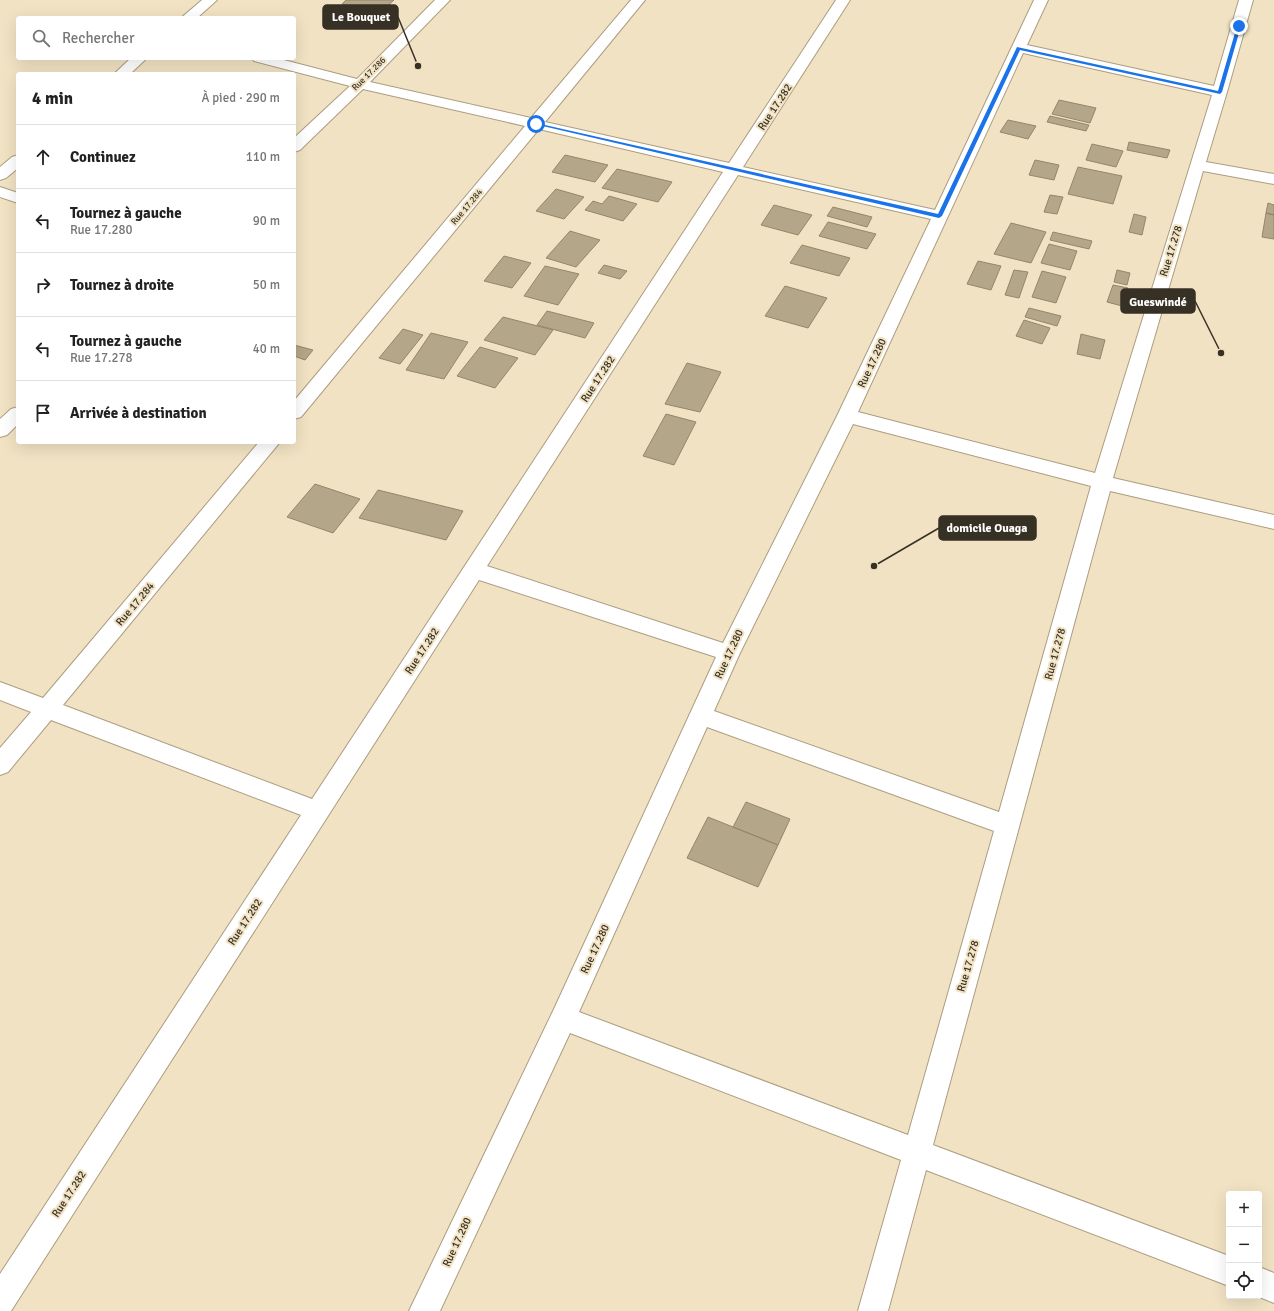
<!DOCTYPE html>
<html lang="fr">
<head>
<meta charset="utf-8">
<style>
	body { margin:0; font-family:Signika,sans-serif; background:#f2f2f2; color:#222 }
	.controls { position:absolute; right:12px; bottom:12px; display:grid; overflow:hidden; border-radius:4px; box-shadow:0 4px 16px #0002 }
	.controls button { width:36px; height:36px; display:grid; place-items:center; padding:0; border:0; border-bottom:1px solid #e0e0e0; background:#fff; color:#222; font:20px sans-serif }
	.stop { position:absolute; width:12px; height:12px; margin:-9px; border:3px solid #1a73e8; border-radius:50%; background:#fff }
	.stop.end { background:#1a73e8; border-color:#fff; box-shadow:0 1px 4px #0008 }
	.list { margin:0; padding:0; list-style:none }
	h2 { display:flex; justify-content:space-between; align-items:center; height:52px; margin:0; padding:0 16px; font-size:17px }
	h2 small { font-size:13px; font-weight:400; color:#767676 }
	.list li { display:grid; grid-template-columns:26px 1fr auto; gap:12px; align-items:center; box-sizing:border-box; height:64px; padding:0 16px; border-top:1px solid #e0e0e0 }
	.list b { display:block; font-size:15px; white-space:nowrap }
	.list p { margin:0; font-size:13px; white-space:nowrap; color:#767676 }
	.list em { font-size:13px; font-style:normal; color:#767676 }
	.icon { flex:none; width:22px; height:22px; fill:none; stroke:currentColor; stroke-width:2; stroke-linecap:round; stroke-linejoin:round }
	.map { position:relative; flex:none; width:1274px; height:1311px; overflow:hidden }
	.search { position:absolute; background:#fff; box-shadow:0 4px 16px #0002; left:16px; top:16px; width:280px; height:44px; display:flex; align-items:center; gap:10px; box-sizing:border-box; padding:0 14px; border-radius:4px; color:#767676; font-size:15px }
	.panel { position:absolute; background:#fff; box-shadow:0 4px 16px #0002; left:16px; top:72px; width:280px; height:372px; border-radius:4px }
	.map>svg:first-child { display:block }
</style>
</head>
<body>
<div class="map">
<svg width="1274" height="1311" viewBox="0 0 1274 1311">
	<rect width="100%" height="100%" fill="#f1e2c3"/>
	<!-- building -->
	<path fill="#b4a688" stroke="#948669" d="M346,0H394L381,12L342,4Z
		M1059,100L1096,108L1090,123L1052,114Z
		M1050,116L1089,125L1086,131L1047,122Z
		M1008,120L1036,126L1028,139L1000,132Z
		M1129,142L1170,150L1167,158L1127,150Z
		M1092,144L1123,151L1116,167L1086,160Z
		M565,155L608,165L595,182L552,172Z
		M1035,160L1059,165L1054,180L1029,175Z
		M1078,167L1122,176L1113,204L1068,194Z
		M617,169L672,182L658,202L602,188Z
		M556,189L584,197L564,219L536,211Z
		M1050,195L1063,197L1057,214L1044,212Z
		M609,196L637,204L623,221L585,210L593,201L602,204Z
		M1268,203L1274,205V215L1266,213Z
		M774,205L812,215L798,235L761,225Z
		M833,207L872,217L867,227L827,216Z
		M1266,213L1274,215V239L1262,237Z
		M1134,214L1146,217L1142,235L1129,232Z
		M828,222L876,234L867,249L819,236Z
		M1011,223L1046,232L1031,263L994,254Z
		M570,231L600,240L576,267L546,258Z
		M1053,232L1092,241L1089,249L1050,240Z
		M1049,244L1077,251L1070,270L1041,263Z
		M802,245L850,258L839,276L790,263Z
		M504,256L531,263L512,288L484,281Z
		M978,261L1001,266L991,290L967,284Z
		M604,265L627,271L620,279L598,273Z
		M545,266L579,274L558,305L524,296Z
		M1014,270L1028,272L1019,298L1005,295Z
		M1117,270L1130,273L1127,285L1114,282Z
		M1042,271L1066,277L1056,303L1032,297Z
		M1113,285L1128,288L1122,306L1107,302Z
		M785,286L827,298L808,328L765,316Z
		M1029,308L1061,316L1057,326L1025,317Z
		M547,311L594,323L585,338L537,325Z
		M503,317L553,330L535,355L484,340Z
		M1024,320L1050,328L1042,344L1016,336Z
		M403,329L423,335L400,364L379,358Z
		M431,333L468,342L444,379L406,370Z
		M1081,334L1105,340L1100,359L1077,354Z
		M294,345L313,350L305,360L294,356Z
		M480,347L518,358L495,388L457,376Z
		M687,363L721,372L700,412L665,404Z
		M666,414L696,422L674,465L643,456Z
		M315,484L360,499L333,533L287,517Z
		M378,490L463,511L446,540L359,518Z
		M746,802L790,819L778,845L733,827Z
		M708,817L778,845L758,887L687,858Z"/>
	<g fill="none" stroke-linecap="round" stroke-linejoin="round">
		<!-- minor casing -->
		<g stroke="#ac9d80" stroke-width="2">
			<path id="minor" d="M435,0H450L370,82L531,118L631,0H645L545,122L729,163L836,0H850L743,167L935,210L1034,0H1048L1027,45L1214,86L1239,0H1253L1227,92L1206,162L1274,174V184L1203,171L1113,478L1274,515V529L1110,491L933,1145L1229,1256V1286L926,1170L888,1311H858L901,1160L570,1033L440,1311H409L554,1009L716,657L479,580L11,1311H0V1274L301,815L51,720L8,772L0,775V748L31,712L0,700V682L43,698L259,442H280L63,705L312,799L723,172L539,129L301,417L294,419V401L525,126L363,89L300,150L294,152V138L350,86L254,61L252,58H276L357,79ZM1023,53L1212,95L1095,473L858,412ZM738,175L931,219L837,416L723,643L487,566ZM853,424L1091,486L999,812L714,711L740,653ZM707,727L994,831L908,1135L579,1012Z
				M0,187L18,193V203L0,197Z
				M18,407V424L7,435L0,437V419L11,409Z
				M1259,1267L1274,1273V1303L1257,1296H1259Z"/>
		</g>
		<!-- tertiary casing -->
		<g stroke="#ac9d80" stroke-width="2">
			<path id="tertiary" d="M202,0H217L197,18H181Z
				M131,58H147L130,74H114Z
				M18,155V168L6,178L0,180V167L12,157Z"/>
		</g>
		<!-- minor -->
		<use href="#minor" fill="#fff" fill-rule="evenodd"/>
		<!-- tertiary -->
		<use href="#tertiary" fill="#fff" fill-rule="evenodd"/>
	</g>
	<!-- route -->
	<path fill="#1a73e8" d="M1239,25L1241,26L1222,92L1220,94L1020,50L942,216L939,218L534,124L536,123L938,214L1017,47L1218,91L1237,26Z"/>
	<g text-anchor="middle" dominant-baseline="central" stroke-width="4" stroke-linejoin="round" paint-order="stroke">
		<!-- far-street labels -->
		<g font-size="9" fill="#373125" stroke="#f1e2c3">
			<text transform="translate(369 74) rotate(-45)">Rue 17.286</text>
			<text transform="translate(467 207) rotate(-50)">Rue 17.284</text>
		</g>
		<!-- street labels -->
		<g font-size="11" fill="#373125" stroke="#f1e2c3">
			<text transform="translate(775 107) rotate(-57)">Rue 17.282</text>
			<text transform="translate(1171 251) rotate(-73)">Rue 17.278</text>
			<text transform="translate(872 363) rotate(-65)">Rue 17.280</text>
			<text transform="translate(598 379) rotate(-57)">Rue 17.282</text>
			<text transform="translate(135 604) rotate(-50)">Rue 17.284</text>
			<text transform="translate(422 651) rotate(-57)">Rue 17.282</text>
			<text transform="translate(729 654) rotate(-65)">Rue 17.280</text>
			<text transform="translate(1055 654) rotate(-75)">Rue 17.278</text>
			<text transform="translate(245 922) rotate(-57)">Rue 17.282</text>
			<text transform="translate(595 949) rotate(-65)">Rue 17.280</text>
			<text transform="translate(968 966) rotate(-74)">Rue 17.278</text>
			<text transform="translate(69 1194) rotate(-57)">Rue 17.282</text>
			<text transform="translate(457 1242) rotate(-65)">Rue 17.280</text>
		</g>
	</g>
	<!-- callouts -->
	<path fill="none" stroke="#373125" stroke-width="1.5" d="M418 66L398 17M1221 353L1195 301M874 566L939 528"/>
	<g fill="#373125" stroke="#f1e2c3" stroke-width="1.5">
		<circle cx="418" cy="66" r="4"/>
		<circle cx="1221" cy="353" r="4"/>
		<circle cx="874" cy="566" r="4"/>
	</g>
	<g fill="#373125" stroke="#373125" stroke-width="1.5">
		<rect x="323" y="5" width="75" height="24" rx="4"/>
		<rect x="1121" y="289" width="74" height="24" rx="4"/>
		<rect x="939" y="516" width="97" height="24" rx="4"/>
	</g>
	<g font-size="12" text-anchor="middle" font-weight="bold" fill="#fff">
		<text x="361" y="21">Le Bouquet</text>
		<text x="1158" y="306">Gueswindé</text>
		<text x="987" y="532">domicile Ouaga</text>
	</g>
</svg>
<div class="controls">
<button>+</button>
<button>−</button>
<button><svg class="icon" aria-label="locate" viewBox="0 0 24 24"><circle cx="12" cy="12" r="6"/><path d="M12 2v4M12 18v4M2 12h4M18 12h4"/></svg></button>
</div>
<div class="stop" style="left:536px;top:124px"></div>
<div class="stop end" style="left:1239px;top:26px"></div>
<div class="search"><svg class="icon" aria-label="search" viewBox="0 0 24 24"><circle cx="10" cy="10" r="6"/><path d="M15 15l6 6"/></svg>Rechercher</div>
<section class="panel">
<h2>4 min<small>À pied · 290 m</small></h2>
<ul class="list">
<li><svg class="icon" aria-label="ahead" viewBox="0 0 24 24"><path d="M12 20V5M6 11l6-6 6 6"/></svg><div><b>Continuez</b></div><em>110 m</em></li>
<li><svg class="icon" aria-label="left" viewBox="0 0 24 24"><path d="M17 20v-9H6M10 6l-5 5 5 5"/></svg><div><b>Tournez à gauche</b><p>Rue 17.280</p></div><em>90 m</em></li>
<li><svg class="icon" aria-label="right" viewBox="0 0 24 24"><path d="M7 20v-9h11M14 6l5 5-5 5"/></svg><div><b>Tournez à droite</b></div><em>50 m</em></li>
<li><svg class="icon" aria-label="left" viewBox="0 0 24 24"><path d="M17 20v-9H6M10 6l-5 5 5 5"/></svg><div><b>Tournez à gauche</b><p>Rue 17.278</p></div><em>40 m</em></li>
<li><svg class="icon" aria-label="arrive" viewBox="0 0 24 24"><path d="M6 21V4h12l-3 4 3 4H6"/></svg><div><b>Arrivée à destination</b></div></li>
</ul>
</section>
</div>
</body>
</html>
